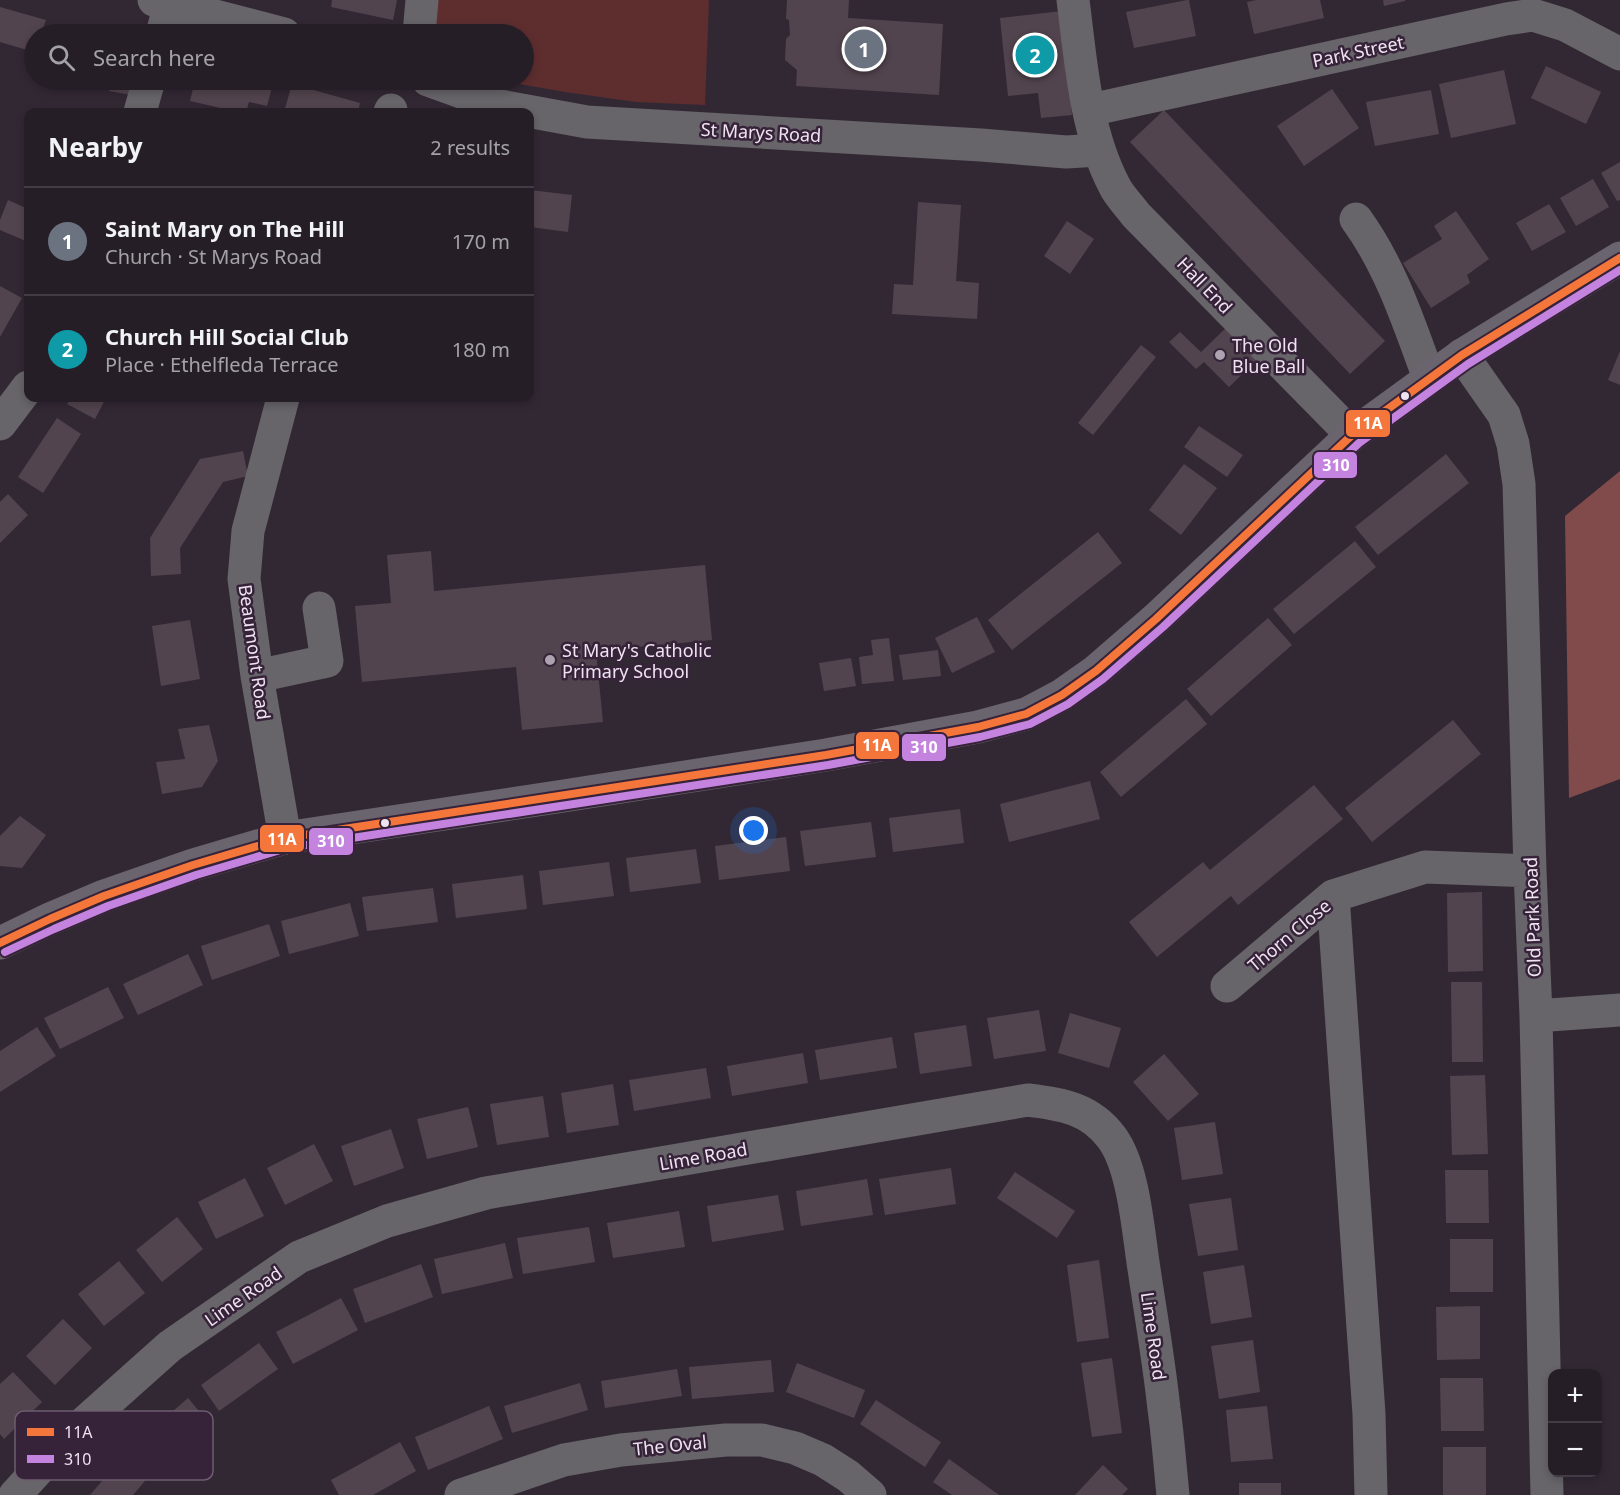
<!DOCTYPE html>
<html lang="en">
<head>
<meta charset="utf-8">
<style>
	body { margin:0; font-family:"Noto Sans",sans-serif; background:#322b33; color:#f1f3f6 }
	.controls { position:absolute; right:18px; bottom:18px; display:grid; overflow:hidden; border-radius:12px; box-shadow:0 3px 9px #0003 }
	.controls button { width:54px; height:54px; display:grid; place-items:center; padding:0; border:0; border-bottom:2px solid #423c44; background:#261e27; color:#f1f3f6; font:30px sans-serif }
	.you { position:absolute; left:754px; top:831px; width:21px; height:21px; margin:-15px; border:4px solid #fff; border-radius:50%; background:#1a73e8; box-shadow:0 0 0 9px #1a73e833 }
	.badge { display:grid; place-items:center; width:39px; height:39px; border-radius:50%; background:#ada2af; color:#fff; font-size:20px; font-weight:700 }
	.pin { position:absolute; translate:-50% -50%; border:3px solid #fff; box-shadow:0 2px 6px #0006 }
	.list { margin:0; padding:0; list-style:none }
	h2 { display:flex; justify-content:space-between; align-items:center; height:78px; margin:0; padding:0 24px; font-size:26px }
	h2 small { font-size:20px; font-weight:400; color:#a4a2a7 }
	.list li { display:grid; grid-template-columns:39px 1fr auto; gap:18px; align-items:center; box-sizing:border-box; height:108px; padding:0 24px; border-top:2px solid #423c44 }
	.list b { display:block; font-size:22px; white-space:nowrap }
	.list p { margin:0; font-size:20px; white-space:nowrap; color:#a4a2a7 }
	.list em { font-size:20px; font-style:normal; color:#a4a2a7 }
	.icon { flex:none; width:33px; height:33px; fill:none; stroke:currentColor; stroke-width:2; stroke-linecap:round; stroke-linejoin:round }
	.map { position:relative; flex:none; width:1620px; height:1495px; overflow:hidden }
	.search { position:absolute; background:#261e27; box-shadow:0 3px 9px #0003; left:24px; top:24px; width:510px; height:66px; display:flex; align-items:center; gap:15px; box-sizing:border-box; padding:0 21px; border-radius:33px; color:#a4a2a7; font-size:22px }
	.panel { position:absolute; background:#261e27; box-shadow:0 3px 9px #0003; left:24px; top:108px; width:510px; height:294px; border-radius:12px }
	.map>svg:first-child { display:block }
</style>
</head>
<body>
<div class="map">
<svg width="1620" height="1495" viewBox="0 0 1620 1495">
	<rect width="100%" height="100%" fill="#322834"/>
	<!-- green -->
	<path fill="#5e2e2f" d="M438,0H709L705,105L636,102L565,92L497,80H524V34H435Z"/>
	<!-- forest -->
	<path fill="#824b4b" d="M1620,471V779L1569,798L1565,516Z"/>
	<!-- building -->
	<path fill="#52444e" d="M332,0H397L393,20L331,7Z
		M787,0H849L848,18L943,24L939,95L796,86L797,70L785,60L786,39L790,35L789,20L786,19Z
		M1187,0H1189L1196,36L1134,48L1126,12Z
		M1256,0H1320L1324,18L1254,34L1247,2Z
		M1383,0H1405V1L1384,6Z
		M0,7L46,20L41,34H34V52L0,42Z
		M1062,11L1072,115L1041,118L1038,93L1008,96L1000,18Z
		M59,26L96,33V34H58Z
		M1546,66L1601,92L1586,124L1531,98Z
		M1504,70L1516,124L1451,138L1439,84Z
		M111,80H134L131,95L109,91Z
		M195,80H274L267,106L249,102L246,112H238L190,101Z
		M292,84L360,103L358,112H284Z
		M1332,89L1359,128L1304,166L1277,126Z
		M1431,90L1439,134L1375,146L1366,102Z
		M1164,110L1385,341L1350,374L1130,142Z
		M1620,162V200L1617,201L1601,173Z
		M1593,179L1609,207L1576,226L1560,198Z
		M530,190L572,195L568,232L530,227Z
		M8,200L28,209V242L0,230V220Z
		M918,202L961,205L956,281L979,283L977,319L892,314L894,284L913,285Z
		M1549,204L1566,232L1532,251L1516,223Z
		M1456,211L1489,259L1467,275L1470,283L1431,308L1403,263L1442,239L1434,226Z
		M1067,221L1094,239L1070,274L1044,256Z
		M0,286L22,298L0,337Z
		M1229,325L1260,357L1229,387L1204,362L1196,369L1169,342L1180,332L1201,352Z
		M1141,345L1156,357L1093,435L1078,423Z
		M1620,351V385L1608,380Z
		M71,398H106L95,419L67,404Z
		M57,418L81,434L43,493L18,477Z
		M1199,426L1243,455L1227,477L1184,447Z
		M243,451L248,476L223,482L180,548L181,574L151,576L150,538L200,459Z
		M1446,454L1469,483L1378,555L1355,527Z
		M1184,464L1217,488L1181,535L1149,510Z
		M8,494L28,515L0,543V502Z
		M1098,532L1122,563L1012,650L988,620Z
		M1355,541L1376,567L1294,634L1273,609Z
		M431,551L434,591L705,565L712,640L596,651L603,722L522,730L516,667L362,682L355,606L391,603L387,555Z
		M977,617L995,652L952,673L935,638Z
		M1268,618L1292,645L1211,716L1187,689Z
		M190,620L200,679L161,686L152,626Z
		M889,638L894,681L862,684L859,657L873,655L871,640Z
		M938,650L941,676L903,680L899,655Z
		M851,658L856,686L824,691L819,663Z
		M1186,699L1207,724L1121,797L1100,772Z
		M1453,720L1481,754L1372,842L1345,808Z
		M209,725L218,761L202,787L162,794L156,762L185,759L178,729Z
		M1090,781L1100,819L1009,842L1000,804Z
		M1314,785L1343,819L1238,905L1231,896L1157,957L1129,922L1203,862L1210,870Z
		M960,809L964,843L893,852L889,818Z
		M20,816L46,835L22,868L0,866V836Z
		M871,822L876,857L805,866L800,831Z
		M786,837L790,871L719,880L715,846Z
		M696,849L701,883L630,892L626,858Z
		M609,862L614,896L543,905L539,871Z
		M523,875L527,909L456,918L452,884Z
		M433,888L438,922L367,931L362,897Z
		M1482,892L1483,971L1448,972L1447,893Z
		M350,903L359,936L289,954L281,921Z
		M269,924L280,956L212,980L201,946Z
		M188,954L203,985L138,1015L123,984Z
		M1451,982H1482L1483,1062H1452Z
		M108,987L124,1018L60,1049L44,1018Z
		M1039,1010L1046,1051L994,1059L987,1018Z
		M1070,1013L1121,1028L1109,1068L1058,1053Z
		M966,1025L972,1066L920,1074L914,1033Z
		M37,1027L56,1056L0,1092V1051Z
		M892,1037L897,1068L820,1080L815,1050Z
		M803,1053L808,1083L732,1096L727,1066Z
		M1164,1054L1199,1094L1168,1121L1133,1082Z
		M706,1068L711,1098L634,1111L629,1080Z
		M1485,1075L1488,1154L1452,1155L1450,1076Z
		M613,1084L619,1125L567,1133L561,1093Z
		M543,1096L549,1137L497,1145L490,1104Z
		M468,1107L478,1147L427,1159L417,1119Z
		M1215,1122L1223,1174L1182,1180L1174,1128Z
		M391,1129L404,1168L354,1186L341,1146Z
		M314,1144L333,1181L285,1205L267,1168Z
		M951,1168L956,1204L885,1215L879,1179Z
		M1445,1170H1488L1489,1223H1446Z
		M1015,1172L1075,1211L1057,1238L997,1198Z
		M245,1178L264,1216L216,1239L198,1202Z
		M867,1179L873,1215L801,1226L796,1191Z
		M778,1195L784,1230L712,1242L707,1206Z
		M1231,1198L1238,1250L1198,1256L1189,1204Z
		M679,1211L685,1247L613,1258L607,1223Z
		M177,1217L203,1249L162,1282L136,1250Z
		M589,1227L595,1262L523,1274L517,1238Z
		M1450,1239H1493V1292H1450Z
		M505,1243L513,1278L442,1294L434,1259Z
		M1099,1260L1109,1338L1077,1342L1067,1265Z
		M119,1261L145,1293L104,1326L78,1294Z
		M421,1264L433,1297L365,1323L353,1289Z
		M1244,1265L1252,1317L1211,1324L1203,1272Z
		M341,1298L358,1330L293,1364L276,1332Z
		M1480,1306V1359L1437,1360L1436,1307Z
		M63,1319L92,1348L55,1385L26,1356Z
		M1253,1340L1260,1392L1219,1399L1211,1346Z
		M259,1343L278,1369L219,1411L201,1385Z
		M1112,1358L1122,1433L1092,1437L1081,1363Z
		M771,1360L774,1392L692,1399L689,1367Z
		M797,1363L865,1390L854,1418L786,1392Z
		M677,1369L682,1396L605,1408L601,1381Z
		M13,1372L42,1402L4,1439L0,1434V1384Z
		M1440,1378H1483L1484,1431H1441Z
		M580,1383L588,1410L512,1433L504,1406Z
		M188,1398L209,1423L155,1469L134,1445Z
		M876,1400L941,1442L925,1467L860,1424Z
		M489,1406L503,1439L428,1470L415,1437Z
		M1267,1406L1273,1459L1231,1462L1226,1410Z
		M400,1442L416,1471L373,1495H339L331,1480Z
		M1443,1447H1486V1495H1443Z
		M949,1459L999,1495H952L933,1482Z
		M120,1460L145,1481L133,1495H90Z
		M1103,1465L1128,1489L1122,1495H1075Z
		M1239,1483H1281V1495H1239Z"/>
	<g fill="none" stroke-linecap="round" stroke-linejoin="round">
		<!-- minor -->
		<path stroke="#67646a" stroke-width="33" d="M154,0L284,34
			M1073,0C1081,62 1085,129 1114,185C1119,196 1129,205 1136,215L1352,435
			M162,34L170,4
			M419,34L422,0
			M428,80L500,106L587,122L981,145L1066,152L1099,150
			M1090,110L1506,19L1533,15L1565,25L1620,54
			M140,112L149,80
			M390,112L391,110
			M1356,219C1391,267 1409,324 1429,378
			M1462,355L1504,415L1513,444L1519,484L1530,871L1536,1016L1547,1495
			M283,398L248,531L244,579L257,676L285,838
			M0,424L28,387
			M257,676L327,661L319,608
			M1333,896L1369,1414L1371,1495
			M1227,986L1333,896L1425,867L1530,871
			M1536,1016L1620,1010
			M15,1495L67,1438L170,1346L299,1257L387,1221L486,1193L1028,1100C1061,1104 1090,1108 1112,1138C1134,1168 1138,1231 1144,1269C1151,1316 1159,1362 1164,1409C1168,1437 1170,1466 1173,1495
			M461,1495L564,1460L621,1450L726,1440H762L795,1448L823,1460L848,1476L870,1495"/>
		<!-- major -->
		<path stroke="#69646e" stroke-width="33" d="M0,943L50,919L104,896L193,865L285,838L557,797L826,755L978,727L1026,714L1062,695L1096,671L1156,619L1352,435L1462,355L1620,258"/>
		<!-- bus-1 casing -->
		<g stroke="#362339" stroke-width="12">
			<path id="bus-1" d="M0,943L50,919L104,896L193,865L285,838L826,755L978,727L1026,714L1062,695L1096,671L1156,619L1352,435L1462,355L1620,258"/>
		</g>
		<!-- bus-2 casing -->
		<g stroke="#362339" stroke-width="12">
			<path id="bus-2" d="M5,952L54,929L108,906L196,875L287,848L828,765L980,737L1030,724L1068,704L1103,679L1163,627L1359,443L1468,364L1620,270"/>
		</g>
		<!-- bus-1 -->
		<use href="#bus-1" stroke="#f5763a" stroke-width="8"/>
		<!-- bus-2 -->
		<use href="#bus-2" stroke="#c483df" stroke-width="8"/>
	</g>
	<!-- markers -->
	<g fill="#ada2af" stroke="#362339" stroke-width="2">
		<circle cx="1220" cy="355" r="6"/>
		<circle cx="550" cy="660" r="6"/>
	</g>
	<g fill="#efe3f1" stroke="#362339" stroke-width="2">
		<circle cx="1405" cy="396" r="5"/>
		<circle cx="385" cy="823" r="5"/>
	</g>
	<g text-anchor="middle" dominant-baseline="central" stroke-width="5" stroke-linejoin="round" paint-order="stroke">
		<!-- street labels -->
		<g font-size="18" fill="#efe3f1" stroke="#362339">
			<text transform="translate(1358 51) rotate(-12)">Park Street</text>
			<text transform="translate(761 132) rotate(3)">St Marys Road</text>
			<text transform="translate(1205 285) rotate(46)">Hall End</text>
			<text transform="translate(255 652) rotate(82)">Beaumont Road</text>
			<text transform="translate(1532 917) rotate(-92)">Old Park Road</text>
			<text transform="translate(1289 935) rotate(-40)">Thorn Close</text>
			<text transform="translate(703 1156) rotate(-10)">Lime Road</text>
			<text transform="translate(243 1296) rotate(-35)">Lime Road</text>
			<text transform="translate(1154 1336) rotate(82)">Lime Road</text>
			<text transform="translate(670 1445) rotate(-6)">The Oval</text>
		</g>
		<!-- poi labels -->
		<g font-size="18" fill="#efe3f1" stroke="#362339" text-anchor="start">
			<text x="1232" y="345">The Old<tspan x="1232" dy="21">Blue Ball</tspan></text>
			<text x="562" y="650">St Mary's Catholic<tspan x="562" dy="21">Primary School</tspan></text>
		</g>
	</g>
	<!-- legend -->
	<rect x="15" y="1411" width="198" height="69" rx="9" fill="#362339" stroke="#6e5d70" stroke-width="1.5"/>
	<rect x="27" y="1428" width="27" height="8" fill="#f5763a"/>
	<rect x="27" y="1455" width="27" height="8" fill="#c483df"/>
	<g font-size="16" fill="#efe3f1">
		<text x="64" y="1438">11A</text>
		<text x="64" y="1465">310</text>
	</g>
	<g stroke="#362339" stroke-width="2">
		<rect x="1345" y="409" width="46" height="29" rx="6" fill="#f5763a"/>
		<rect x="1313" y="451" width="45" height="28" rx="6" fill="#c483df"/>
		<rect x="855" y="731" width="45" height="29" rx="6" fill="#f5763a"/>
		<rect x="901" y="733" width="46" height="29" rx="6" fill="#c483df"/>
		<rect x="259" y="824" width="46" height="29" rx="6" fill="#f5763a"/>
		<rect x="308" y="827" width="46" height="29" rx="6" fill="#c483df"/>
	</g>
	<g font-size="16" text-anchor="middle" font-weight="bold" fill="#fff">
		<text x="1368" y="429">11A</text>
		<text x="1336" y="471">310</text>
		<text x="877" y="751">11A</text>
		<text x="924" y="753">310</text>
		<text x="282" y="845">11A</text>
		<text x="331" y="847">310</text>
	</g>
</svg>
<div class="controls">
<button>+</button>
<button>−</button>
</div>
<div class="you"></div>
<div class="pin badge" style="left:864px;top:49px;background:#6b7280">1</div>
<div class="pin badge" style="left:1035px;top:55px;background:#0f9aa8">2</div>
<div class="search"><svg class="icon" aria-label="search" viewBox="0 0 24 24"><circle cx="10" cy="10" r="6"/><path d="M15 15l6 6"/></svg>Search here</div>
<section class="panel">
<h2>Nearby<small>2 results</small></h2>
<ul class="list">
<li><span class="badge" style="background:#6b7280">1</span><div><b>Saint Mary on The Hill</b><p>Church · St Marys Road</p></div><em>170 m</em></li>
<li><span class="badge" style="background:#0f9aa8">2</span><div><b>Church Hill Social Club</b><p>Place · Ethelfleda Terrace</p></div><em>180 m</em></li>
</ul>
</section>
</div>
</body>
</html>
